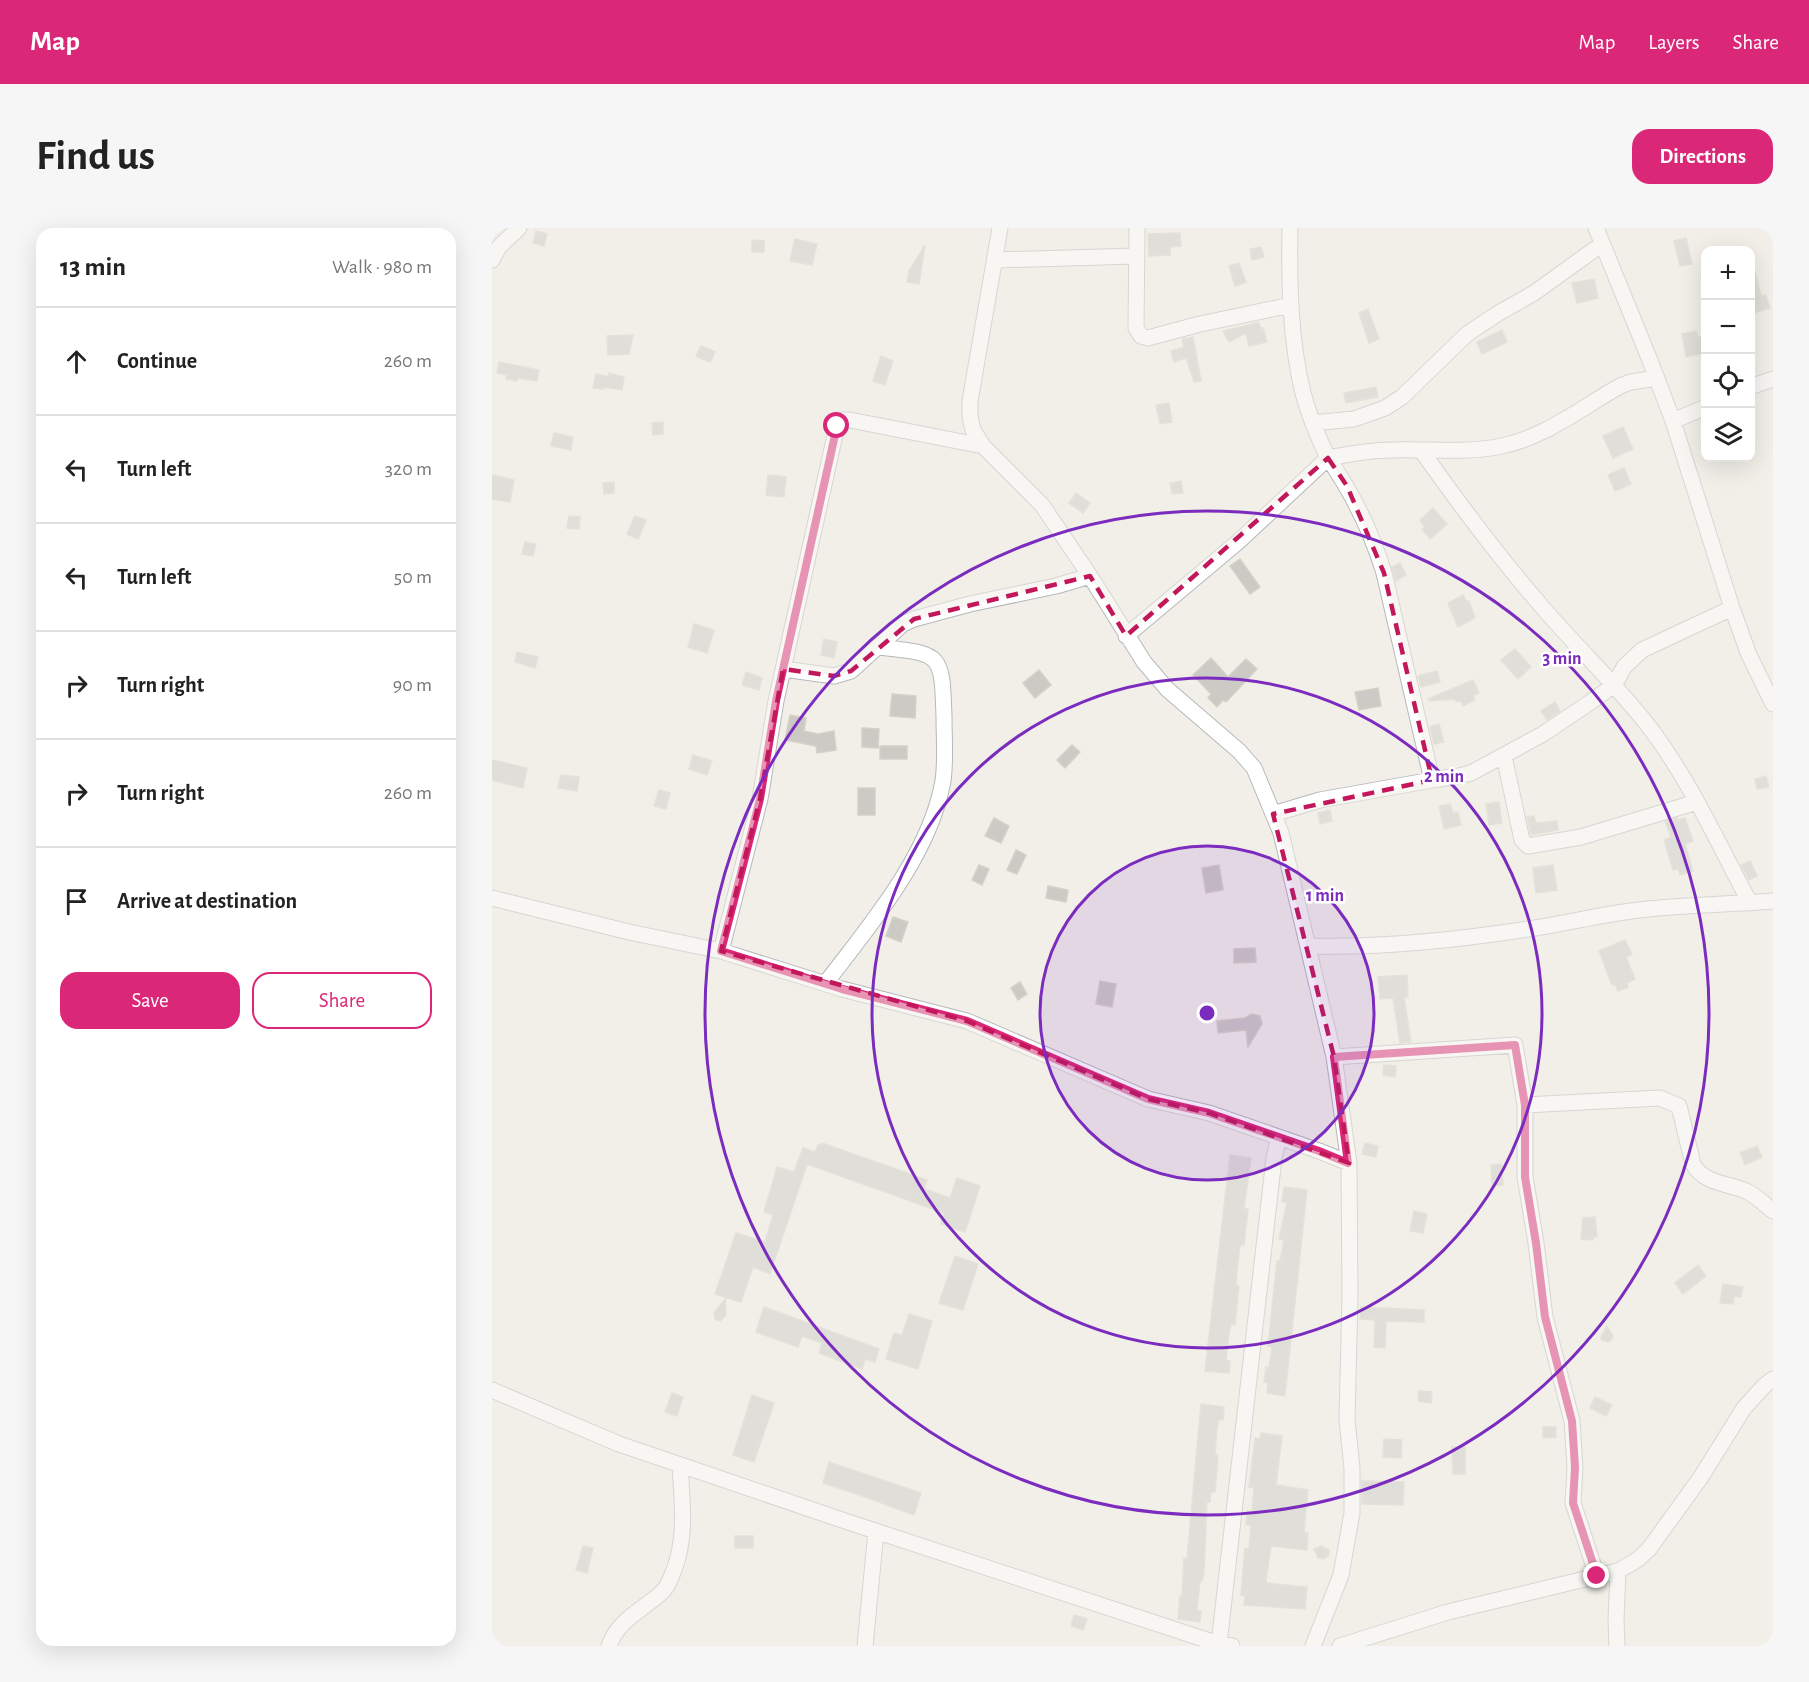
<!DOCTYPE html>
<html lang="en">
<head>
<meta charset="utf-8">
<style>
	body { margin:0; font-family:"Alegreya Sans",sans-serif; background:#f6f6f6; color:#222 }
	.controls { position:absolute; right:18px; top:18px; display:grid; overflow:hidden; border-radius:12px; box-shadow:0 6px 24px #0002 }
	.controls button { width:54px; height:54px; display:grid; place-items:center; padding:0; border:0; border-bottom:2px solid #e0e0e0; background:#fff; color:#222; font:30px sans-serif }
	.stop { position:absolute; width:18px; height:18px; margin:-14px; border:4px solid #db2777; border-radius:50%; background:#fff }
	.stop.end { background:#db2777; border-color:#fff; box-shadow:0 2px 6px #0008 }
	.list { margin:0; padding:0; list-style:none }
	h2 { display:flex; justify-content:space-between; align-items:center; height:78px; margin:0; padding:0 24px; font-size:26px }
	h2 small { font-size:20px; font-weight:400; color:#767676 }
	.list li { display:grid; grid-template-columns:39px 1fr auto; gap:18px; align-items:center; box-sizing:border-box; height:108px; padding:0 24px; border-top:2px solid #e0e0e0 }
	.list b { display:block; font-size:22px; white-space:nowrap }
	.list em { font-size:20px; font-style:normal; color:#767676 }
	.actions { display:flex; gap:12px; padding:18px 24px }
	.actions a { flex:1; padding:14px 0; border:2px solid #db2777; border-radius:18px; text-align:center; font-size:21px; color:#db2777 }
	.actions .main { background:#db2777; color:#fff }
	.icon { flex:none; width:33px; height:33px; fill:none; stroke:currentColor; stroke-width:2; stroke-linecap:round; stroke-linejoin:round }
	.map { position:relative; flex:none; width:1281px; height:1418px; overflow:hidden; border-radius:18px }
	header { display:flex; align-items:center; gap:36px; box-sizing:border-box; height:84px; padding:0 30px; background:#db2777; color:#fff }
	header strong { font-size:28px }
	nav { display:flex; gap:33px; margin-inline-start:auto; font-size:21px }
	.intro { display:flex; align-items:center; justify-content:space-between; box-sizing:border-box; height:144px; padding:0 36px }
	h1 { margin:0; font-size:42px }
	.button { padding:15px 27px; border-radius:18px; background:#db2777; color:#fff; font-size:21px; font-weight:700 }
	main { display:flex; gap:36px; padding:0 36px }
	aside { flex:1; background:#fff; border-radius:18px; box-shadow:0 6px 24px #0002 }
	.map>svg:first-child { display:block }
</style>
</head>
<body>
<header>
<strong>Map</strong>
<nav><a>Map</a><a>Layers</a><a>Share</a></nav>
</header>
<div class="intro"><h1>Find us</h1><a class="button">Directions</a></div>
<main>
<aside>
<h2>13 min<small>Walk · 980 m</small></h2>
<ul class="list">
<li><svg class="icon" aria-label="ahead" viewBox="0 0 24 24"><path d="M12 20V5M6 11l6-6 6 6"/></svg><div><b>Continue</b></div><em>260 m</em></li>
<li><svg class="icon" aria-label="left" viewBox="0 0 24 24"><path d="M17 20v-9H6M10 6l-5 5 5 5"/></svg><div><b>Turn left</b></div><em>320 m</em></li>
<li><svg class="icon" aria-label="left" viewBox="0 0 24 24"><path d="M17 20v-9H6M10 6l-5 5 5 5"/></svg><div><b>Turn left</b></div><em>50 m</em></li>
<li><svg class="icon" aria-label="right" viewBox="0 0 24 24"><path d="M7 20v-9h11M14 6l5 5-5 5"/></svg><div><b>Turn right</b></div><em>90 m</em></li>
<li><svg class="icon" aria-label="right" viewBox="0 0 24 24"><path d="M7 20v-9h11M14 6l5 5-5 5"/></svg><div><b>Turn right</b></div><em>260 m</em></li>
<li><svg class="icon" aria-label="arrive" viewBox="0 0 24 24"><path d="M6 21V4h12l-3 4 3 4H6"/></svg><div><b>Arrive at destination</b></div></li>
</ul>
<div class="actions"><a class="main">Save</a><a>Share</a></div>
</aside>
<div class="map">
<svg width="1281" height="1418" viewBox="0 0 1281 1418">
	<rect width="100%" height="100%" fill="#f1efe8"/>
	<!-- building -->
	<path fill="#cccac5" stroke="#d6d1c6" stroke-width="1.5" d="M44,3L55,6L52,18L41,15Z
		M688,5L689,18L678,19V27L657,28L656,6Z
		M1194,10L1200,36L1188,38L1182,13Z
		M303,11L325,16L320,37L298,33Z
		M260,12L272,13V24H260Z
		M433,17L427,56L415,54L417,43Z
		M769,19L772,29L760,32L758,21Z
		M747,35L754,54L743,58L737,38Z
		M1258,44H1263L1269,68L1274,67L1278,80L1258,86Z
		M1102,51L1106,70L1085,75L1080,55Z
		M876,81L887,111L877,115L867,85Z
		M764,95H767L769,101L771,100L775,114L757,118L754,105L737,114L731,103Z
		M1010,102L1015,114L990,126L985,114Z
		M1204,103L1206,109H1209L1212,125L1194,129L1190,106Z
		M141,107L137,126L116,127L115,108Z
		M701,109L709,153L702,154L694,130L682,134L679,123L692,119L690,111Z
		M209,118L223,124L218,134L204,128Z
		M389,128L401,133L393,157L381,153Z
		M7,134L47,142L45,153L26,150L25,153L14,151L15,147L5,145Z
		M117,145L132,149L130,162L112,159V161L101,160L104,146L117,149Z
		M884,159L886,169L854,175L852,165Z
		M677,175L680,194L668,196L664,177Z
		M171,194V206L161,207L160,195Z
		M1131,199L1141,221L1121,230L1111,208Z
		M62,205L81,209L79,222L59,218Z
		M1132,240L1139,256L1123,263L1116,247Z
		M0,247L22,252L18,274L0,271Z
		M276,247L294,249L292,269L274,267Z
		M689,253L691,265L680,266L678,255Z
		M122,254V265L112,266L111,255Z
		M584,265L598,275L591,285L577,275Z
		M941,280L955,296L938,311L930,301L933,299L928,292Z
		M77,288L88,289L87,301L75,300Z
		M143,288L154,292L146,311L135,306Z
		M33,314L44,316L41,328L30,326Z
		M748,331L768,359L758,366L738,338Z
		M908,335L914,347L904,353L900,339Z
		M971,367L975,374L977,373L983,390L966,399L956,375Z
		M202,396L222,402L215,425L196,419Z
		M332,411L345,414L342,430L329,427Z
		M1023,421L1039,439L1026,451L1009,432Z
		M25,424L46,429L43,440L23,434Z
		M719,430L736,449L754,431L765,441L734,474L731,472L725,479L716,470L719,466L701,447Z
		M547,442L559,457L543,470L531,455Z
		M945,443L948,454L929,459L926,448Z
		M254,444L270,450L267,462L250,457Z
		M981,452L987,465L981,468L983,472L971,478L969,473L964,474L963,471L937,473L936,471Z
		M886,460L889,478L867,482L863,464Z
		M400,466L424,468L423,490L398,488Z
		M1063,474L1068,483L1055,492L1049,483Z
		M298,487L314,490L312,503L326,506L342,503L344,522L325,525L324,518L293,512Z
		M947,496L952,514L942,516L938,499Z
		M370,500L387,501L386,520L370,519Z
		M580,517L588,524L573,540L565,532Z
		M388,518H415V531H388Z
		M201,527L220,533L215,547L197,541Z
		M0,532L35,540L31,560L0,552Z
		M69,547L87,549L85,563L66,560Z
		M1274,548L1277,559L1265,561L1263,551Z
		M366,560H383V587H366Z
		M167,562L178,565L174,581L162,578Z
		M1007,574L1010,595L997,597L994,576Z
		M958,576L961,585L966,584L969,597L952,601L947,578Z
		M838,582L840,593L828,596L826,585Z
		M1042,588L1044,595L1065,593L1066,602L1039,607L1035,589Z
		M502,590L517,598L509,615L493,608Z
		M1185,590L1186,592L1193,590L1201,613L1193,616L1201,643L1188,647L1186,641L1181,642L1172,612L1179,609L1173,594Z
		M524,622L534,627L525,646L515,642Z
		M1258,633L1265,648L1257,652L1249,637Z
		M487,637L497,641L490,657L480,652Z
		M727,637L731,662L714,665L710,640Z
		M1061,637L1065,662L1044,665L1041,640Z
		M556,658L576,662L574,674L554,670Z
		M401,689L416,694L409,714L394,708Z
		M1133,712L1140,726L1134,729L1143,751L1135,755L1136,759L1126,763L1123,756L1120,757L1107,723Z
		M763,720L764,734L742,735V721Z
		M915,747L916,769H912L919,814L908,815L901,770L888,771L886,749Z
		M608,753L624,756L620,779L604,776Z
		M528,754L535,766L526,772L519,760Z
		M760,786L768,788L770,796L756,819L754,802L726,805L725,793L753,790Z
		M892,837L904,838L903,849L891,847Z
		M330,915L435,952L432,961L458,970L465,950L488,958L473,1004L449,996L452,985L315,936L278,1046L261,1039L249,1074L223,1066L244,1005L273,1014L281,987L272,984L285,939L302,944L311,920L323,924L326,917H329Z
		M873,915L886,918L884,929L870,926Z
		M1265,918L1270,929L1253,937L1248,925Z
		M738,927L759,930L752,981H756L752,1017H748L745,1043L744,1057L747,1058L743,1097L739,1096L737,1105L734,1133H738L737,1145L713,1143Z
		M1010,936L1011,957L1000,958L999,937Z
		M792,959L815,962L793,1168L775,1165L776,1155L772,1154L774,1139L777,1140L780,1119L776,1118L785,1033H788L792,1012L787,1011L795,974H790Z
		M922,983L935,986L931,1005L918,1003Z
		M1103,989L1105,1009H1101V1012L1089,1011L1091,990Z
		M463,1028L486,1036L471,1082L447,1075Z
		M1206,1037L1214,1048L1191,1066L1183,1055Z
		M1231,1056L1251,1059L1249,1069L1242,1068L1241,1076L1228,1075Z
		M233,1071L234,1087L228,1093L223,1091L222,1085Z
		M272,1079L387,1121L383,1134L373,1131L370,1141L327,1125L330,1115L310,1108L306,1119L264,1104Z
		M869,1079L932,1082V1094L894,1093L893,1120L882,1119L883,1092L868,1091Z
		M417,1086L440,1093L426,1141L394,1131L402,1105L410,1107Z
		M1115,1098L1121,1108L1120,1111L1116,1114L1110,1112L1109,1109Z
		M927,1163L940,1164L939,1175L926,1173Z
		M180,1165L191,1169L185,1188L173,1184Z
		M260,1167L282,1175L262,1234L241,1227Z
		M1103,1169L1120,1177L1114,1188L1098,1180Z
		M709,1176L732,1179L731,1192L727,1191L725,1200L723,1227H726L723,1264H719L718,1274L715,1273L712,1345L710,1353H708L705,1382L709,1383L708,1394L686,1391L688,1368H690L692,1330L695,1331Z
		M1051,1199H1064V1209L1051,1210Z
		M769,1205L790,1208L784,1257L816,1262L812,1304L816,1305L815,1322L779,1318L774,1353V1355L815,1359L813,1381L752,1377L753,1367H749L753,1320L757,1321L759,1298L754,1297L755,1283L760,1284L762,1260L757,1259L763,1210L768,1211Z
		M892,1211L910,1212L909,1230L891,1229Z
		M960,1219H973V1246H961Z
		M337,1234L429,1265L422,1287L365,1266L331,1255Z
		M870,1253L912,1254L911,1277L870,1276Z
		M243,1308H261V1320H243Z
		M91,1318L101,1320L95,1345L84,1342Z
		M829,1318L837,1322V1327L832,1331L826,1330L822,1321Z
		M582,1387L595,1391L591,1402L579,1398Z"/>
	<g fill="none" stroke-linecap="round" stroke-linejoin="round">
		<!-- minor casing -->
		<g stroke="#b5b8bc" stroke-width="17">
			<path id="minor" d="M508,0L478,173V189L481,202L491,218L550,277L598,348L652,434L675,461L747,523L762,540L789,605L842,829L857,935L858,1068L855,1192L860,1240V1285L849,1347L821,1418
				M645,0L644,100L649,108L656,110L708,96L799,77
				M1104,0L1157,130L1181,193L1240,380L1257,427L1281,476
				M0,32L7,19L27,0
				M503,32L644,28
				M1165,150L1139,154L1128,158C1089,180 1051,211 1005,219C970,225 935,221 899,222C878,222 857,226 836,230C861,266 879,302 892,345L940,552L967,548L979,545L1051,506L1103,471L1123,456L1132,439L1150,422L1240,380
				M1258,159L1281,151
				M1181,193L1214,179
				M821,195L862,191L893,180L910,169L975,106L1005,86L1042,65L1110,16
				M929,222C968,277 1008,331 1052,381C1088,423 1128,460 1161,504C1200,557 1227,617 1258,675
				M634,408L746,314L836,230C826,209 817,188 811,165C798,112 797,55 798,0
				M291,441L342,448L359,443L411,396L422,391L478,376L564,358L598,348
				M1012,528L1030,612L1036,618L1089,609L1205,574
				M781,586L828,572L940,552
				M0,670L137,704L229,723L350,761L475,793L656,871L717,885L827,923L857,935
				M816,718C895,720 972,711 1049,699C1079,694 1109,687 1139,683C1187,676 1234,677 1281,673
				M229,723L268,571L284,473L345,198L351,192H358L491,218
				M333,756C378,697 438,627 451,553C454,532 452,510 452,489C450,424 450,426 386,419
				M842,829L1023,817L1033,877V949L1044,1015L1053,1089L1080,1193L1083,1239L1081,1275L1105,1348
				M1033,877L1168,870L1187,878L1201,936C1212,956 1235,955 1254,963C1264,967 1273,977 1281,983
				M0,1162L127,1216L359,1295L727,1416L740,1418
				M727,1416L782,930L787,909
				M117,1418C126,1391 153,1381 171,1363C177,1357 179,1349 182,1342C195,1308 190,1273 188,1237
				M373,1418L384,1303
				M848,1418L956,1384L1126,1343L1145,1332L1157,1321L1209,1249L1252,1180L1272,1158L1281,1151
				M1125,1418L1124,1392L1126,1343"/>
		</g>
		<!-- minor -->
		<use href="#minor" stroke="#fff" stroke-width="15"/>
	</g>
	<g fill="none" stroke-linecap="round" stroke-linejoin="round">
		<!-- route -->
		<path stroke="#db2777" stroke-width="8" d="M345,198L284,473L268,571L229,723L350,761L475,793L656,871L717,885L827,923L856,935L842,829L1023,817L1033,877V949L1044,1015L1053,1089L1080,1193L1083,1239L1081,1275L1105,1348"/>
	</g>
	<!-- marked area -->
	<path d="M0 0H1281V1418H0ZM836,230L855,258L892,345L940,552L781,586L842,829L857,935L717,885L656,871L475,793L229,723L268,571L291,441L342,448L359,443L422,391L598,348L634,408Z" fill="#f1efe8" fill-opacity=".55" fill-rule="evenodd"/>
	<path fill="none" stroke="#c2185b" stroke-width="4.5" stroke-dasharray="12 8" stroke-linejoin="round" d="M836,230L855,258L892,345L940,552L781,586L842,829L857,935L717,885L656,871L475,793L229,723L268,571L291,441L342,448L359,443L422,391L598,348L634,408Z"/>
	<!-- distance rings -->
	<circle cx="715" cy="785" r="167" fill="#7b2cbf" fill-opacity=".12"/>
	<g fill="none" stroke="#7b2cbf" stroke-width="3">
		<circle cx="715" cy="785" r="167"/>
		<circle cx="715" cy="785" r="335"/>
		<circle cx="715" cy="785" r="502"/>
	</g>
	<circle cx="715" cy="785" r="9" fill="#7b2cbf" stroke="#fff" stroke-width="3"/>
	<g font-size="18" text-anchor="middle" font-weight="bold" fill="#7b2cbf" stroke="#fff" stroke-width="5" stroke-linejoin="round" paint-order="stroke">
		<text x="1070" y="436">3 min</text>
		<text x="952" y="554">2 min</text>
		<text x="833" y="673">1 min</text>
	</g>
</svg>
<div class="controls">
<button>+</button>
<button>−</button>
<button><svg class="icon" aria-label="locate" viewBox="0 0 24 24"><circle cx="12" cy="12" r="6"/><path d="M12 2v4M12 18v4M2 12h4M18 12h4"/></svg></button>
<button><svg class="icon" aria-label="layers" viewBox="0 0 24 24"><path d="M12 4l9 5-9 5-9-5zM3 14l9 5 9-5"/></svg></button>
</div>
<div class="stop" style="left:345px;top:198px"></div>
<div class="stop end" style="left:1105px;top:1348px"></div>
</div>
</main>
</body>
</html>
